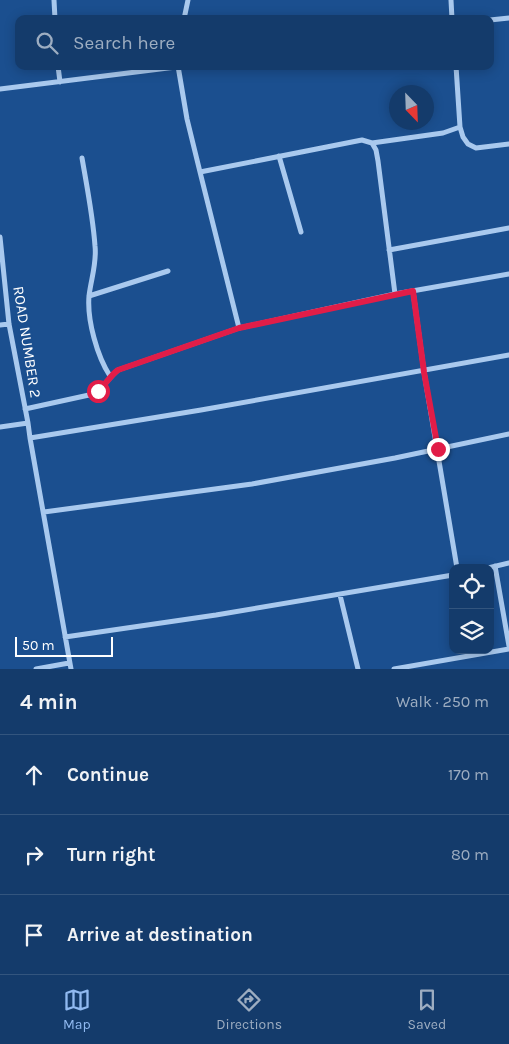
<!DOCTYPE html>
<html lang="en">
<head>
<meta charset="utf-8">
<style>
	body { margin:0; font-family:Karla,sans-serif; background:#214673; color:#f1f3f6 }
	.controls { position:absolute; right:15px; bottom:15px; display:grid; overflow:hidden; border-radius:10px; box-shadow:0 2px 12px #0003 }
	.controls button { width:45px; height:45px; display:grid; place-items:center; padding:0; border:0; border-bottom:1px solid #33557e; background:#143b6b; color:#f1f3f6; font:25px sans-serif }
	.compass { position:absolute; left:389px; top:85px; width:45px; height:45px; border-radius:50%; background:#143b6b; box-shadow:0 2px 12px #0003; rotate:157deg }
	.scale { position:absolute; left:15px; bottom:12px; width:98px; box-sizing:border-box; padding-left:5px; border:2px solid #fff; border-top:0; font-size:14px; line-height:18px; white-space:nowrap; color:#fff; -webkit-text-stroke:4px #1b4f8f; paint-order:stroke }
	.stop { position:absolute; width:15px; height:15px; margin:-11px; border:4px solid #e11d48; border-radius:50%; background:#fff }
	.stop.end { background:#e11d48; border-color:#fff; box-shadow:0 1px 5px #0008 }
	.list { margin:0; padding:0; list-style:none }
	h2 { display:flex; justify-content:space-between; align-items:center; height:65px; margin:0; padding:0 20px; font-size:21px }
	h2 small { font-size:16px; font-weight:400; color:#9dadc1 }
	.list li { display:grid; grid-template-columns:32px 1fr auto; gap:15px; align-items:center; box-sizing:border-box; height:80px; padding:0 20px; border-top:1px solid #33557e }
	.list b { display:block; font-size:19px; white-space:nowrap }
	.list em { font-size:16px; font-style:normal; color:#9dadc1 }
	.icon { flex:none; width:28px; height:28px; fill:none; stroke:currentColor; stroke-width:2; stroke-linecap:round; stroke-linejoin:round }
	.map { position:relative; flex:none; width:509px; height:669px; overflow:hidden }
	.search { position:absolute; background:#143b6b; box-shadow:0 2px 12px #0003; left:15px; right:15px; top:15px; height:55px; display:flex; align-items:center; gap:12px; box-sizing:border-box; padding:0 18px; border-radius:10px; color:#9dadc1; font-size:19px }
	.sheet { height:305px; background:#143b6b }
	nav { display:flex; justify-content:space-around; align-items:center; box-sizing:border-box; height:70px; border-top:1px solid #33557e; background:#143b6b; font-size:14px; color:#9dadc1 }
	nav a { display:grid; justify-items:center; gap:2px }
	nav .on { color:#90b9f0 }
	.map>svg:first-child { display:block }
</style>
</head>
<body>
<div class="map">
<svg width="509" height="669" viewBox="0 0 509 669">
	<rect width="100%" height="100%" fill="#1b4f8f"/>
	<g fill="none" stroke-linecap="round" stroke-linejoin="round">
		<!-- minor -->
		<path stroke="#a9c9ee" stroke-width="5" d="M54,0L55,19
			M451,0L452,19
			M184,19L188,0
			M490,20L509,18
			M58,66L60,82
			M178,66L187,119L200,172L362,140L372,143L376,150L378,161L395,294L509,274
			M456,66L460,127L463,137L468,144L476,148L509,144
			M0,89L184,66
			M372,143L443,133L460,127
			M279,156L301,232
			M82,158C87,187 93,217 95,246C97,263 91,279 89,296C87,320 97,356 110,376
			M200,172L239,328L395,294
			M0,237L9,324L28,423L0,427
			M389,250L509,228
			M413,291L424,372L457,568
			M89,296L168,271
			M0,325L9,324
			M25,409L89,395C105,388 106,380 118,370L239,328
			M28,423L30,438L201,410L509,355
			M30,438L71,669
			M44,512L252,484L395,458L509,434
			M495,566L509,646
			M488,568L509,563
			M340,595L358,669
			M65,637L216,615L453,575
			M36,669L69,663
			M394,669L509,649"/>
	</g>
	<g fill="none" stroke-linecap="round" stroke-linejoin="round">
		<!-- route -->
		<path stroke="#e11d48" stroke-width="6" d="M98,391C106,384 110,376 118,370L239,328L413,291L424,372L438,449"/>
	</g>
	<g text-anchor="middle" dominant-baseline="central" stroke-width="4" stroke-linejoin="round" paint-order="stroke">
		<!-- street labels -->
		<g font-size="15" fill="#fff" stroke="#1b4f8f">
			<text transform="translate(27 342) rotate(81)">ROAD NUMBER 2</text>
		</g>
	</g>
</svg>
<div class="controls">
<button><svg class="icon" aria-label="locate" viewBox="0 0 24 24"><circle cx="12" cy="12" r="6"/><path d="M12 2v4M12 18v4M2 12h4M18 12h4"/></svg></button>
<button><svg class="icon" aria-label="layers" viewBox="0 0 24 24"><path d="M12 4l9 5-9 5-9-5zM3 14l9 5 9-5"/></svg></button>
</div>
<svg class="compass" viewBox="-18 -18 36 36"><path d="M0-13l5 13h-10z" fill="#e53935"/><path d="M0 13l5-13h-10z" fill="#9dadc1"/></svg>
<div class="scale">50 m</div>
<div class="stop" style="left:98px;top:391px"></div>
<div class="stop end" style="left:438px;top:449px"></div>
<div class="search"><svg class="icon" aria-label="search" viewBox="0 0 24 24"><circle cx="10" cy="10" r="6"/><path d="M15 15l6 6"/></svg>Search here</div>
</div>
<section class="sheet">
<h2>4 min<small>Walk · 250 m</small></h2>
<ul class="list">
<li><svg class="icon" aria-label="ahead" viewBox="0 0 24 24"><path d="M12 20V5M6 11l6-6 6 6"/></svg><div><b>Continue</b></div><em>170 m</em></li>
<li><svg class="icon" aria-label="right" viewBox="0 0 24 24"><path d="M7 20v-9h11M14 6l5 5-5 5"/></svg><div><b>Turn right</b></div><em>80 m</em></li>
<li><svg class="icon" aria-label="arrive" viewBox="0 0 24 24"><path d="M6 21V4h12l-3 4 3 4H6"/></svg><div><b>Arrive at destination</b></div></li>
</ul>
</section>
<nav>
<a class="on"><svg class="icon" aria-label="map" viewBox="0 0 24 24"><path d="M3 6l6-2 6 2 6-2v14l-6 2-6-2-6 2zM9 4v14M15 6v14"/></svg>Map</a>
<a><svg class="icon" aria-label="directions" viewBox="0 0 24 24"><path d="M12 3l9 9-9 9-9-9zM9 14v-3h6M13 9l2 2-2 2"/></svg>Directions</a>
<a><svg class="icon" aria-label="saved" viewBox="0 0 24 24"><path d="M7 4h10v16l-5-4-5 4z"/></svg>Saved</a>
</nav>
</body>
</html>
